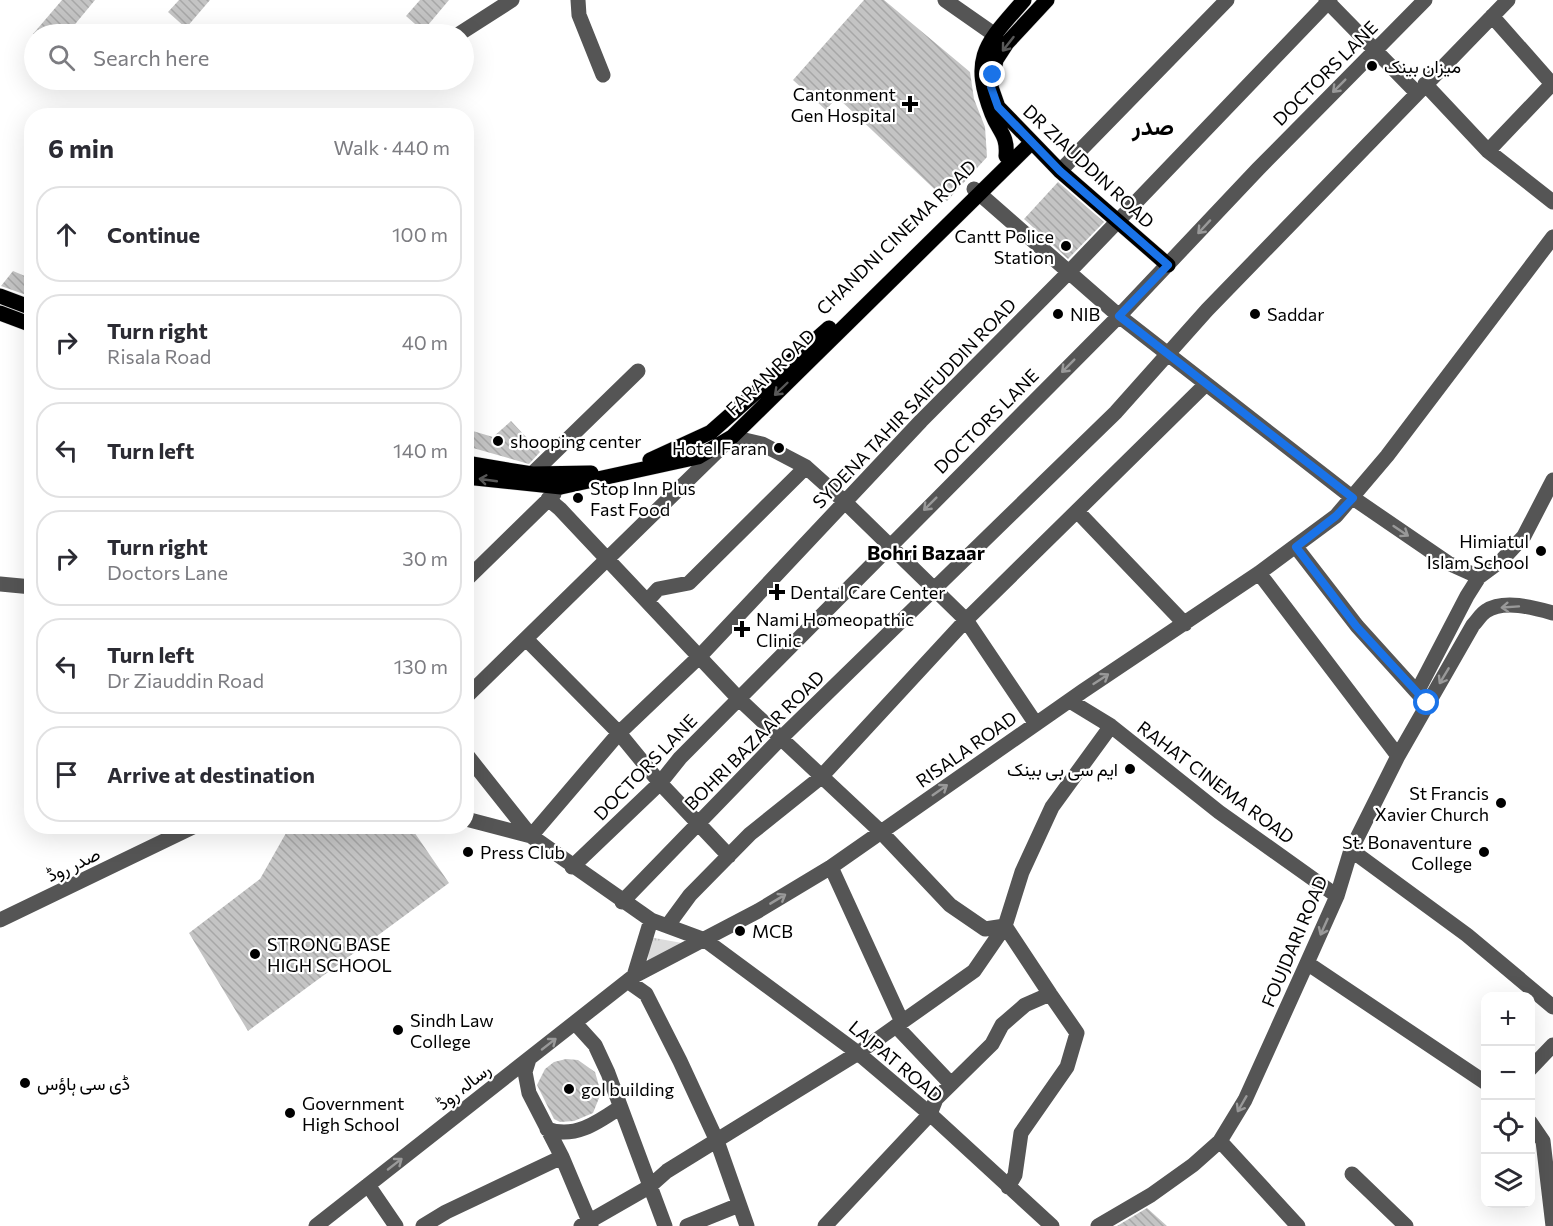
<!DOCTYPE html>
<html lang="en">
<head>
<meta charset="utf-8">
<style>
	body { margin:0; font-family:Commissioner,Vazirmatn,sans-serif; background:#f2f2f3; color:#2b2b33 }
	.controls { position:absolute; right:18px; bottom:18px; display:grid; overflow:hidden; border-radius:12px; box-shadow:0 6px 24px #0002 }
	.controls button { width:54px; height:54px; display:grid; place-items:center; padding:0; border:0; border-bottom:2px solid #e1e1e2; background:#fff; color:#2b2b33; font:30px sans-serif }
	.stop { position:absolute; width:18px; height:18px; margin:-14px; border:4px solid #1a73e8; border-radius:50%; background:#fff }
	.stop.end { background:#1a73e8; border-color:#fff; box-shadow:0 2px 6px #0008 }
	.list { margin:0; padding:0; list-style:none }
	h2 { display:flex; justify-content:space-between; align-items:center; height:78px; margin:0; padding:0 24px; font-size:26px }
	h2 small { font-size:20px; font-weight:400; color:#7c7c81 }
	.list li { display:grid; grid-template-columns:39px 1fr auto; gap:18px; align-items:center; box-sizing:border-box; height:96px; margin:0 12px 12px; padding:0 12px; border:2px solid #e1e1e2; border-radius:24px }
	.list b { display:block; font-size:22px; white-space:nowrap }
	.list p { margin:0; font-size:20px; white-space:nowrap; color:#7c7c81 }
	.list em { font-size:20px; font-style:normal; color:#7c7c81 }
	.icon { flex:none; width:33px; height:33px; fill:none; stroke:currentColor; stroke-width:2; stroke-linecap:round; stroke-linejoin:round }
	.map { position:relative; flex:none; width:1553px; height:1226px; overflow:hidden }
	.search { position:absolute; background:#fff; box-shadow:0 6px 24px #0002; left:24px; top:24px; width:450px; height:66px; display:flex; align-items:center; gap:15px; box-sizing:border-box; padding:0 21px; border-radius:33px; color:#7c7c81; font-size:22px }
	.panel { position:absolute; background:#fff; box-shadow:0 6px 24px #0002; left:24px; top:108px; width:450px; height:726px; border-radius:24px }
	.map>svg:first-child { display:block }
</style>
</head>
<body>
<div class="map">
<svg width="1553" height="1226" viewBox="0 0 1553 1226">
	<defs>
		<pattern id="grass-tufts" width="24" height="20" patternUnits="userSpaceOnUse" patternTransform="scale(1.5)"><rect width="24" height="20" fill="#dcdcdc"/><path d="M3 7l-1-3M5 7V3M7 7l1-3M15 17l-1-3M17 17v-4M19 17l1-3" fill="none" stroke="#bbb"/></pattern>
		<pattern id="building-back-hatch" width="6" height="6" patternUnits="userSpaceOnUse" patternTransform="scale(1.5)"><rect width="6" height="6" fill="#c4c4c4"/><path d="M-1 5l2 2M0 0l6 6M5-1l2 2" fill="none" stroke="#a7a7a7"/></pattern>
	</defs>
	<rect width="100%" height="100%" fill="#fff"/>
	<!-- grass -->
	<path fill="url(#grass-tufts)" d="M649,937L682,943L648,963Z"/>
	<!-- building -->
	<path fill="url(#building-back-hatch)" d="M62,0H95L67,34H33Z
		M179,0H210L186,28L168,12Z
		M420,0H449L423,31L406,16Z
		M864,0H884L970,72L974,99L985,127L987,157L947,201L837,97L826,110L793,80Z
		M1058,182L1104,222L1068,259L1024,219Z
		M13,271L32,279V297L1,286Z
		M511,421L540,452L529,464L466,446V429L493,437Z
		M290,826H410L449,883L248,1031L189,933L260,879Z
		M566,1059L578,1060L595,1072L601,1093L593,1113L574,1121L560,1122L554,1119L537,1085L545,1069L554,1062Z
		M1147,1208L1167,1226H1117Z"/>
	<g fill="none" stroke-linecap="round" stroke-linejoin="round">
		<!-- major casing -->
		<g stroke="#dbdbdb" stroke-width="16">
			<path id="major" d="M1047,0L1007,43L996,60L991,87L998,107L1060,171L1168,265
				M1006,156C1008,135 999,132 992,114C969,55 988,42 1024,0
				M0,296L32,308
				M0,313L32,325
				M650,460L711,432L829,328
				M466,463L532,474L591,473
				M466,477L561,487L698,457L732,437L1032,142"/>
		</g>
		<!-- minor -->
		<path stroke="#555" stroke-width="15" d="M578,0L579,15L603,75
			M945,0L995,35
			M1326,0L1416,92
			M1492,16L1553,85
			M459,34L512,0
			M1425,84L1488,151L1553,202
			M1488,151L1552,84
			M1060,171L1227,0
			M974,189L1119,316L1353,498L1448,563L1479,577
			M532,474L638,371
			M548,499L560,509L739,699L881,832L950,905L985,929L1005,926L1050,994L1025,1005L1002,1025L992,1044L936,1099L930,1114L825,1226
			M1077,511L1185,624
			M1296,547L1357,626L1423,699
			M1259,573L1398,756
			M466,580L554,494
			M0,584L32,587
			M648,600L658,589L689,583L806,467
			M527,640L619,733L660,783L729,856
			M1417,692L1467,596L1479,577L1502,560L1524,536L1553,480
			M466,697L732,437L762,444L806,467L845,502L966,620L1036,724
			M1070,701L1111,726L1219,812L1337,896
			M466,754L531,836L619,733L700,656L921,421L1068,273L1330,0
			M466,819L531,836L651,920L705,940L858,1053L930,1114L1052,1226
			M1351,850L1467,935L1553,1007
			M572,867L660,783L680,758L1119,316L1258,169L1425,0
			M831,867L902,1022
			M622,902L781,738L1116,412L1207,310L1508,0
			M0,920L195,826
			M668,925L690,895L750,834L820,778L966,620L1206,384
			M1307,963L1486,1083
			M634,976L651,920
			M629,982L646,994L680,1061L717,1141L747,1226
			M575,1023L595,1045L608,1073L665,1226
			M896,1026L950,1083
			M529,1059L525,1072L529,1093L562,1157L591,1226
			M1530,1069L1553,1045
			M1530,1122L1543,1141L1553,1226
			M547,1129C574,1139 597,1123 619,1108
			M1220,1141L1298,1226
			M1352,1174L1406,1226
			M368,1185L396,1226
			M1008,1187L1015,1175L1021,1133L1067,1067L1077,1033L1050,994
			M316,1226L634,976L758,911L831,867L1083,691L1259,573L1336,516L1387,456L1553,237
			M423,1226L446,1212L562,1157
			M581,1226L649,1187L667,1171L858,1053L974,971L1005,926L1022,872L1052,807L1111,726
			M687,1226L739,1205
			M1098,1226L1151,1195L1193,1165L1220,1141L1245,1100L1307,963L1337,896L1351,850L1398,756L1473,625C1477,621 1481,614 1486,611C1504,599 1535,608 1553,613"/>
		<!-- major -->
		<use href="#major" stroke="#000" stroke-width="15"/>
	</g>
	<!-- one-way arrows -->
	<defs><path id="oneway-shaft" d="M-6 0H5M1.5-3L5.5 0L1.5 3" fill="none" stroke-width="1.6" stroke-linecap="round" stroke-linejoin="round" transform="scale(1.5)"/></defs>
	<g stroke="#595959">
		<use href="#oneway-shaft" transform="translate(1008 44) rotate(128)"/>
		<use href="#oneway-shaft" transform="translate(781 389) rotate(136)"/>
		<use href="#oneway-shaft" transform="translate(488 480) rotate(-172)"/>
	</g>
	<g stroke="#999">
		<use href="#oneway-shaft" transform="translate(1339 86) rotate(135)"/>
		<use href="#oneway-shaft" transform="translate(1204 227) rotate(133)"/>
		<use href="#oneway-shaft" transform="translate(1068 366) rotate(135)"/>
		<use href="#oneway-shaft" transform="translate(930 504) rotate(135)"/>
		<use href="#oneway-shaft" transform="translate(1401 531) rotate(34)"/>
		<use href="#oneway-shaft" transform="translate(1510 607) rotate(176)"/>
		<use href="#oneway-shaft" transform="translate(1444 676) rotate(121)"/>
		<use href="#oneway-shaft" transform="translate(1101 679) rotate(-33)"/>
		<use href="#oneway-shaft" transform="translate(940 790) rotate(-35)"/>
		<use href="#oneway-shaft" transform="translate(778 899) rotate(-31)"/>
		<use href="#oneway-shaft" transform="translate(1324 927) rotate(114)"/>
		<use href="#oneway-shaft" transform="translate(549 1044) rotate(-38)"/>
		<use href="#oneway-shaft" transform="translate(1242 1104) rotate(120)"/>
		<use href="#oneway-shaft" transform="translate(395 1164) rotate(-38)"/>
	</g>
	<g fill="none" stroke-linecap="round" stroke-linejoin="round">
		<!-- route -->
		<path stroke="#1a73e8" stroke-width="8" d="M993,75L991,87L998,107L1060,171L1168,265L1119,316L1353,498L1336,516L1296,547L1356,626L1427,703"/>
	</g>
	<!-- markers -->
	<g fill="#000" stroke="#fff" stroke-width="2">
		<circle cx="1372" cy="66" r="6"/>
		<path d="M907 95h6v6h6v6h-6v6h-6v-6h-6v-6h6z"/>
		<circle cx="1066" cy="246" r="6"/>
		<circle cx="1058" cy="314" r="6"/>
		<circle cx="1255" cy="314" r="6"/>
		<circle cx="498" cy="441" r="6"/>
		<circle cx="779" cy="448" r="6"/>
		<circle cx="578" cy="498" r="6"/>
		<circle cx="1541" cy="551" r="6"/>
		<path d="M774 583h6v6h6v6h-6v6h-6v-6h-6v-6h6z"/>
		<path d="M739 620h6v6h6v6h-6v6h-6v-6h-6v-6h6z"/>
		<circle cx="1130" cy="769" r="6"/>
		<circle cx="1501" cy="803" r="6"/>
		<circle cx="468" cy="852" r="6"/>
		<circle cx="1484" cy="852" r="6"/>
		<circle cx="740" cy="931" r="6"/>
		<circle cx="255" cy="954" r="6"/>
		<circle cx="398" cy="1030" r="6"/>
		<circle cx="25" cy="1083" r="6"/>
		<circle cx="569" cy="1089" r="6"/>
		<circle cx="290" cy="1113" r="6"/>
	</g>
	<g text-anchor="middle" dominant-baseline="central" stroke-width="4.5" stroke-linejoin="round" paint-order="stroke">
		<!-- poi labels -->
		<g font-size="18" fill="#000" stroke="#fff" text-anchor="start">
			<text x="1384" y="66">میزان بینک</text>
			<text x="896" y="94" text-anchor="end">Cantonment<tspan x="896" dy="21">Gen Hospital</tspan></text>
			<text x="1054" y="236" text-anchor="end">Cantt Police<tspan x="1054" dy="21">Station</tspan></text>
			<text x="1070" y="314">NIB</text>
			<text x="1267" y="314">Saddar</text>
			<text x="510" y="441">shooping center</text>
			<text x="767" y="448" text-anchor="end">Hotel Faran</text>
			<text x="590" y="488">Stop Inn Plus<tspan x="590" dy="21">Fast Food</tspan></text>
			<text x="1529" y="541" text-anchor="end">Himiatul<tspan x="1529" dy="21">Islam School</tspan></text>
			<text x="790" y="592">Dental Care Center</text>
			<text x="756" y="619">Nami Homeopathic<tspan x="756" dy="21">Clinic</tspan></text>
			<text x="1118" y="769" text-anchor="end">ایم سی بی بینک</text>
			<text x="1489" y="793" text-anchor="end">St Francis<tspan x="1489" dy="21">Xavier Church</tspan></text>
			<text x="1472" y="842" text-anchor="end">St. Bonaventure<tspan x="1472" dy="21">College</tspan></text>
			<text x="480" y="852">Press Club</text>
			<text x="752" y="931">MCB</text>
			<text x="267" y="944">STRONG BASE<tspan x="267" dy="21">HIGH SCHOOL</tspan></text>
			<text x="410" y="1020">Sindh Law<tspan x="410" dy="21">College</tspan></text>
			<text x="37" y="1083">ڈی سی ہاؤس</text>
			<text x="581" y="1089">gol building</text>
			<text x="302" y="1103">Government<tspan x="302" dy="21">High School</tspan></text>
		</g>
		<!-- street labels -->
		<g font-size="18" fill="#000" stroke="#fff">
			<text transform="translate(1325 73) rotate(-45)">DOCTORS LANE</text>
			<text transform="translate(1089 166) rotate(43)">DR ZIAUDDIN ROAD</text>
			<text transform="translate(896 237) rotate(-44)">CHANDNI CINEMA ROAD</text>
			<text transform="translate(770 372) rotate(-44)">FARAN ROAD</text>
			<text transform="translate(914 403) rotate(-46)">SYDENA TAHIR SAIFUDDIN ROAD</text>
			<text transform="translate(986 421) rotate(-45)">DOCTORS LANE</text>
			<text transform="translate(754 740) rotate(-45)">BOHRI BAZAAR ROAD</text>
			<text transform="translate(966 749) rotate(-35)">RISALA ROAD</text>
			<text transform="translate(645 767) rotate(-46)">DOCTORS LANE</text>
			<text transform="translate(1216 782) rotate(37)">RAHAT CINEMA ROAD</text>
			<text transform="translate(73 864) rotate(-25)">صدر روڈ</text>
			<text transform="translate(1294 941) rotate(-67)">FOUJDARI ROAD</text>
			<text transform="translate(896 1061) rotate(40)">LAJPAT ROAD</text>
			<text transform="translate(463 1086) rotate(-38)">رسالہ روڈ</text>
		</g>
		<!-- neighbourhood labels -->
		<g font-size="20" font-weight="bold" fill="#000" stroke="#fff">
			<text x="926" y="552">Bohri Bazaar</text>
		</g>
		<!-- district labels -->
		<g font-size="24" font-weight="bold" fill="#000" stroke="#fff">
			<text x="1153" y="125">صدر</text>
		</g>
	</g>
</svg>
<div class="controls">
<button>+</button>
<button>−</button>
<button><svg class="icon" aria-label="locate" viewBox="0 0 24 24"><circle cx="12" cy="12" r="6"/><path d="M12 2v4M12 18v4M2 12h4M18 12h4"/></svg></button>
<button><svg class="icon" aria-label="layers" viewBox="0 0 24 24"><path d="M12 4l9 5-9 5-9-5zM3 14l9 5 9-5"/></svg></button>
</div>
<div class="stop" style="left:1427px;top:703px"></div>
<div class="stop end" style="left:993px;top:75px"></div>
<div class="search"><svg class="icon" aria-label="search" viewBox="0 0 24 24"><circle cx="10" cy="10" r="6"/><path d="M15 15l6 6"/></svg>Search here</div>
<section class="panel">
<h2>6 min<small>Walk · 440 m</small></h2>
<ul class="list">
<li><svg class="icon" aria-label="ahead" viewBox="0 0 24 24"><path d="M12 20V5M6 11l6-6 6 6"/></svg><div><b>Continue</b></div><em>100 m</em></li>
<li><svg class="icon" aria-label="right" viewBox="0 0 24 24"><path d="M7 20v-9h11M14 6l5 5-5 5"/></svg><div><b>Turn right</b><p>Risala Road</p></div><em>40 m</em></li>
<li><svg class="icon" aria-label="left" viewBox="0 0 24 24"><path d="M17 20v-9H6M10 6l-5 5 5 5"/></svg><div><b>Turn left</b></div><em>140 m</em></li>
<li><svg class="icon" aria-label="right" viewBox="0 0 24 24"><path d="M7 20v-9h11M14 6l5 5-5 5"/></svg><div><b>Turn right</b><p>Doctors Lane</p></div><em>30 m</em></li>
<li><svg class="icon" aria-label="left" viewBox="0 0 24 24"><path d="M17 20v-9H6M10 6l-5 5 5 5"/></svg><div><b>Turn left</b><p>Dr Ziauddin Road</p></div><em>130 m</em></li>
<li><svg class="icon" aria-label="arrive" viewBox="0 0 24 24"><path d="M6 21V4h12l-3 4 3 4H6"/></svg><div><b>Arrive at destination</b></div></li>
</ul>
</section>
</div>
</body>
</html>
